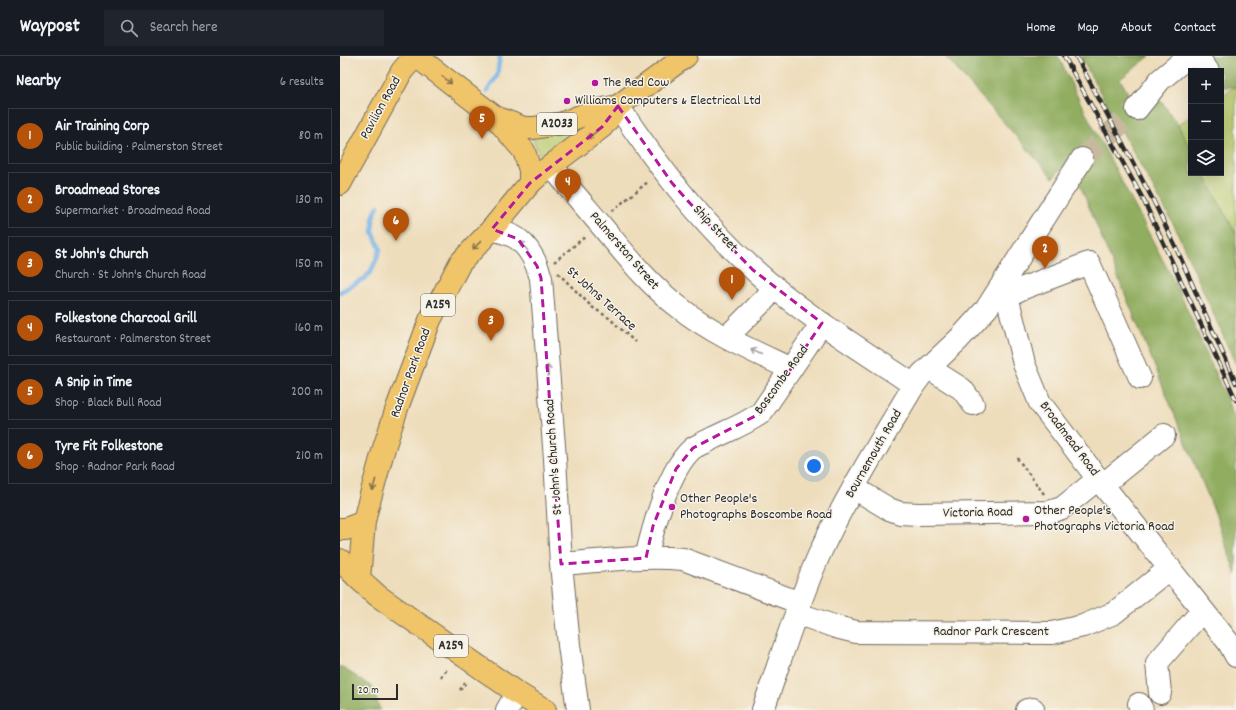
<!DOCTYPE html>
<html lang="en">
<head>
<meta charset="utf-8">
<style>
	body { margin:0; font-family:Dekko,sans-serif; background:#20242c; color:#f1f3f6 }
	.controls { position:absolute; right:12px; top:12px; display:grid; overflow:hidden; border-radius:0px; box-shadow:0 4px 16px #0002 }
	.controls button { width:36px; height:36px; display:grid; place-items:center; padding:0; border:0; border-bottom:1px solid #363941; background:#171b24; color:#f1f3f6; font:20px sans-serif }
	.scale { position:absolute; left:12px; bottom:10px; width:46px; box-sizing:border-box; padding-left:4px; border:2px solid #2b2b2b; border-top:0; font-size:11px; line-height:14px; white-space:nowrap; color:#2b2b2b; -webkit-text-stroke:3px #f7f3e8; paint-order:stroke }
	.you { position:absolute; left:474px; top:410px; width:14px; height:14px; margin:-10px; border:3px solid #fff; border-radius:50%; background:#1a73e8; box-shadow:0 0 0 6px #1a73e833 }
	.badge { display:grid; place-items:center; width:26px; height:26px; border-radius:50%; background:#b45309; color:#fff; font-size:13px; font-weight:700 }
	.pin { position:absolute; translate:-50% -33px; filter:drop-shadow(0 1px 2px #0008) }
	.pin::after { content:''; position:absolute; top:21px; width:14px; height:12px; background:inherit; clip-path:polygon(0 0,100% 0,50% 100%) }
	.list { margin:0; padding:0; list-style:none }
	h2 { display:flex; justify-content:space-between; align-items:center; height:52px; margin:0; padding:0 16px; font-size:17px }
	h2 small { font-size:13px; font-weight:400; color:#9ea1a6 }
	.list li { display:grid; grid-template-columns:26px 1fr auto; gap:12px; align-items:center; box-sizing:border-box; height:56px; margin:0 8px 8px; padding:0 8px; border:1px solid #363941; border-radius:0px }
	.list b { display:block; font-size:15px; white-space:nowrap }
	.list p { margin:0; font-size:13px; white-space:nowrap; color:#9ea1a6 }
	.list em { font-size:13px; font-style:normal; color:#9ea1a6 }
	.icon { flex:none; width:22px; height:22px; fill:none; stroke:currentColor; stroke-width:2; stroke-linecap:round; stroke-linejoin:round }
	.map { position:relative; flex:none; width:896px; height:654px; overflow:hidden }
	header { display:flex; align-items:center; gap:24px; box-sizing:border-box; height:56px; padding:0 20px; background:#171b24; border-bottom:1px solid #363941 }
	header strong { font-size:19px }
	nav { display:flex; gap:22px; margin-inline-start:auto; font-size:14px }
	.search { width:280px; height:36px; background:#20242c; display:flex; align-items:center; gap:10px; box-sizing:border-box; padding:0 14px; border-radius:0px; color:#9ea1a6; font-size:15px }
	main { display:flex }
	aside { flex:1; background:#171b24 }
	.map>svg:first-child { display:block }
</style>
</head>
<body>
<header>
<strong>Waypost</strong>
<div class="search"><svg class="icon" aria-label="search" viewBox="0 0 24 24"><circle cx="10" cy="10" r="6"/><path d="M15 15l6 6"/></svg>Search here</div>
<nav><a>Home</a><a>Map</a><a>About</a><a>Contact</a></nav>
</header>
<main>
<aside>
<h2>Nearby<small>6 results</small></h2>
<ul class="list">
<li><span class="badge">1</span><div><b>Air Training Corp</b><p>Public building · Palmerston Street</p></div><em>80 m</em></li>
<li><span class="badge">2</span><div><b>Broadmead Stores</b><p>Supermarket · Broadmead Road</p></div><em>130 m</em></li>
<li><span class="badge">3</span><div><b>St John's Church</b><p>Church · St John's Church Road</p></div><em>150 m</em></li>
<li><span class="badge">4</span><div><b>Folkestone Charcoal Grill</b><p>Restaurant · Palmerston Street</p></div><em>160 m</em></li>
<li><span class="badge">5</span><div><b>A Snip in Time</b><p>Shop · Black Bull Road</p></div><em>200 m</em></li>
<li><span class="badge">6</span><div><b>Tyre Fit Folkestone</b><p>Shop · Radnor Park Road</p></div><em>210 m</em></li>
</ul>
</aside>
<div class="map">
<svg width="896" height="654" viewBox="0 0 896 654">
	<rect width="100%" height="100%" fill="#f7f3e8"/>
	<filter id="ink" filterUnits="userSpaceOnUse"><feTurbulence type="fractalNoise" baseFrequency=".025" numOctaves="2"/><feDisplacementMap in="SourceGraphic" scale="8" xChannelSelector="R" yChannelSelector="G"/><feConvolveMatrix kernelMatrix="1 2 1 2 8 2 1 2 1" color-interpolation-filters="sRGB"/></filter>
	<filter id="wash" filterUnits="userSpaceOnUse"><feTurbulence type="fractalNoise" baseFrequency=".012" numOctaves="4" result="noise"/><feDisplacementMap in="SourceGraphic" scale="16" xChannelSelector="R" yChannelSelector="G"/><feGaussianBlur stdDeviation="0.9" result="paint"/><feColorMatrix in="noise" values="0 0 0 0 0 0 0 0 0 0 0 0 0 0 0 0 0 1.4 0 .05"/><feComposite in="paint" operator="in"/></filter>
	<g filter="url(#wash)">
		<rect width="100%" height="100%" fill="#edb"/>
		<!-- green -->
		<path fill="#b7c96d" stroke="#717a4c" d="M896,30V178L863,117H881V40Z
			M851,60V94L838,69Z
			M240,69L241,74L202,103L191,80Z"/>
		<!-- forest -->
		<path fill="#91ad60" stroke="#5e6c46" d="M605,0H718L739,44L839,235L896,365V519L875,457L738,124L737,95L713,122Z
			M740,0H810L780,23L801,61L821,45L838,69L851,94V117H863L896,178V309L835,171Z
			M867,0H896V29L895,31H882L881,15H871Z
			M0,610L32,631L40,654H0Z"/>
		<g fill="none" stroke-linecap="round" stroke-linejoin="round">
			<!-- stream -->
			<path stroke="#75b1e7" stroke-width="4.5" d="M147,35L157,20L160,0
				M0,236L25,222L31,215L37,202L40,193L33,176V162L38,150"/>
		</g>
	</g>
	<g filter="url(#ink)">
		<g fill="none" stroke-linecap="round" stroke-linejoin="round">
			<!-- minor-tunnel -->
			<path stroke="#c7b99e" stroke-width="22" stroke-dasharray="22 11" stroke-linecap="butt" d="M742,103L797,53"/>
			<!-- minor casing -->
			<g stroke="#6f695d" stroke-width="24">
				<path id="minor" d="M857,0L868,15
					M278,50C317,109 361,166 413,213C462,258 519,292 574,329
					M797,53L820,24L849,0
					M212,110C227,130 244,149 260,168C286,199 307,227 340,252C373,278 413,295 451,313
					M152,173C161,176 172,178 179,184C190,193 197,208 201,222L215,403L221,508L229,589L238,654
					M660,233L667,240L684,308L700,347L758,423L889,587L896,600
					M667,240L681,233L749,207L800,322
					M392,276L426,242L434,230
					M589,312L622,333L633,348
					M772,421L824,379
					M514,432L549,453L560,457L578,458L709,456L722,452L758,423
					M306,502C313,472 329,413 352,393C357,389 364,387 369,384C387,375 404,369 421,357L482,267
					M221,508C259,505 305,499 343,503L460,547
					M456,557L496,571L516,576L712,577L743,570L774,557L830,512
					M820,637L817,607L855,563
					M799,648L802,654
					M167,654L177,637
					M423,654C441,602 457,549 479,499C506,440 541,385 574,329L582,318L619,283L647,252L742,103
					M687,654L693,653"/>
			</g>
			<!-- major casing -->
			<g stroke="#6f695d" stroke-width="24">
				<path id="major" d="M155,61L184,72H194L223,67L253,55L278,50
					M190,127L200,118L262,71L278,50L346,0"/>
			</g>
			<!-- highway casing -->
			<g stroke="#6f695d" stroke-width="24">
				<path id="highway" d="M0,128L62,15L75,0
					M0,473H6L24,466
					M0,504L19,523L38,540L177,637L205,654
					M19,523L24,466L27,453L44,392L57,352L90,264L120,207L152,173L190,127V114L184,95L155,61L76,0"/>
			</g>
			<!-- path -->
			<path stroke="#6f695d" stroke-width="2.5" stroke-dasharray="3 3" stroke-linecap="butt" d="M272,155L309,125
				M214,206L246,180
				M218,217L252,251L269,262L295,286
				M677,402L704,438
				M101,621L108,612
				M120,634L127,625"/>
			<!-- minor -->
			<use href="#minor" stroke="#fff" stroke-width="22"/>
			<!-- major -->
			<use href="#major" stroke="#f0c469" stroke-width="22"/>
			<!-- highway -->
			<use href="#highway" stroke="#f0c469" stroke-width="22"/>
			<!-- rail casing -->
			<g stroke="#2b2b2b" stroke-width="4.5">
				<path id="rail" d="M724,0L803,143L896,344
					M736,0L813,144L837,194L896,327"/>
			</g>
			<!-- rail -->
			<use href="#rail" stroke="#f7f3e8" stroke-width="3" stroke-dasharray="9" stroke-linecap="butt"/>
		</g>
		<!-- one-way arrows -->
		<defs><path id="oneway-shaft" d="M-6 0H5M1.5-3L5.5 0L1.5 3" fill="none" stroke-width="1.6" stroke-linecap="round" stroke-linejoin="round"/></defs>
		<g stroke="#847047">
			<use href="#oneway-shaft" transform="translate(107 24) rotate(38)"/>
			<use href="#oneway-shaft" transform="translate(252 79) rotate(141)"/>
			<use href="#oneway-shaft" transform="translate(137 189) rotate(136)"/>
			<use href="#oneway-shaft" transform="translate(34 429) rotate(106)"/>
		</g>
		<g stroke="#a0a0a0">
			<use href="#oneway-shaft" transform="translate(184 190) rotate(-129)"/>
			<use href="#oneway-shaft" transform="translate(416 296) rotate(-155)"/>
			<use href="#oneway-shaft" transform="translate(208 315) rotate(-94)"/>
		</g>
	</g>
	<!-- marked area -->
	<path fill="none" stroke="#b5179e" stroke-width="3" stroke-dasharray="8 5" stroke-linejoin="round" d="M278,50L332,127L373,173L413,214L482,267L421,357L353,392L336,413L313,470L306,502L221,508L201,222L197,210L178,183L152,173L190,127L262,71Z"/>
	<!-- markers -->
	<g fill="#b5179e" stroke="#f7f3e8" stroke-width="1.5">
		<circle cx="255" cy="27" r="4"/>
		<circle cx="227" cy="45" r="4"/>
		<circle cx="332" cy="451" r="4"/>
		<circle cx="686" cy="463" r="4"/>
	</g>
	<g text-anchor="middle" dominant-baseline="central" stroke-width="3" stroke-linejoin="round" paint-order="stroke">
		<!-- shield labels -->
		<g fill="#f7f3e8" stroke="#686764" stroke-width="1">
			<rect x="197" y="57" width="40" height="22" rx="3"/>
			<rect x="81" y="238" width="34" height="22" rx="3"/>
			<rect x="94" y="579" width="34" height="22" rx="3"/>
		</g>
		<g font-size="13" font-weight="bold" fill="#2b2b2b">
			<text x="217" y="68">A2033</text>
			<text x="98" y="249">A259</text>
			<text x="111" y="590">A259</text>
		</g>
		<!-- poi labels -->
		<g font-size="14" fill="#2b2b2b" stroke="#f7f3e8" text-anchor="start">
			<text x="263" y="27">The Red Cow</text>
			<text x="235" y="45">Williams Computers &amp; Electrical Ltd</text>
			<text x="340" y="443">Other People's<tspan x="340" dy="16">Photographs Boscombe Road</tspan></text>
			<text x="694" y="455">Other People's<tspan x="694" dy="16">Photographs Victoria Road</tspan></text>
		</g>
		<!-- street labels -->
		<g font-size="14" fill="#2b2b2b" stroke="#f7f3e8">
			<text transform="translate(41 52) rotate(-61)">Pavilion Road</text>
			<text transform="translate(375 173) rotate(47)">Ship Street</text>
			<text transform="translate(284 195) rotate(49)">Palmerston Street</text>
			<text transform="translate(261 243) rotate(42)">St Johns Terrace</text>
			<text transform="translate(71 317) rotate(-70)">Radnor Park Road</text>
			<text transform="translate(442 324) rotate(-54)">Boscombe Road</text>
			<text transform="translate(729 383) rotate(53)">Broadmead Road</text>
			<text transform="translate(534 398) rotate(-60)">Bournemouth Road</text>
			<text transform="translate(214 401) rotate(-94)">St John's Church Road</text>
			<text transform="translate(638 457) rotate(-1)">Victoria Road</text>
			<text x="651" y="576">Radnor Park Crescent</text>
		</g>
	</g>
</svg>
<div class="controls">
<button>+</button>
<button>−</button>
<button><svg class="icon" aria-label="layers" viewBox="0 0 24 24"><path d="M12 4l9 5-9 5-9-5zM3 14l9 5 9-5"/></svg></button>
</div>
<div class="scale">20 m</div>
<div class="you"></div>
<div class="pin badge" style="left:392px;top:244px">1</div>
<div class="pin badge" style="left:705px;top:213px">2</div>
<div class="pin badge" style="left:151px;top:285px">3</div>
<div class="pin badge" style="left:228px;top:146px">4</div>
<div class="pin badge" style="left:142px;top:83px">5</div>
<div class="pin badge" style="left:56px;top:185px">6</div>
</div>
</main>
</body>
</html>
